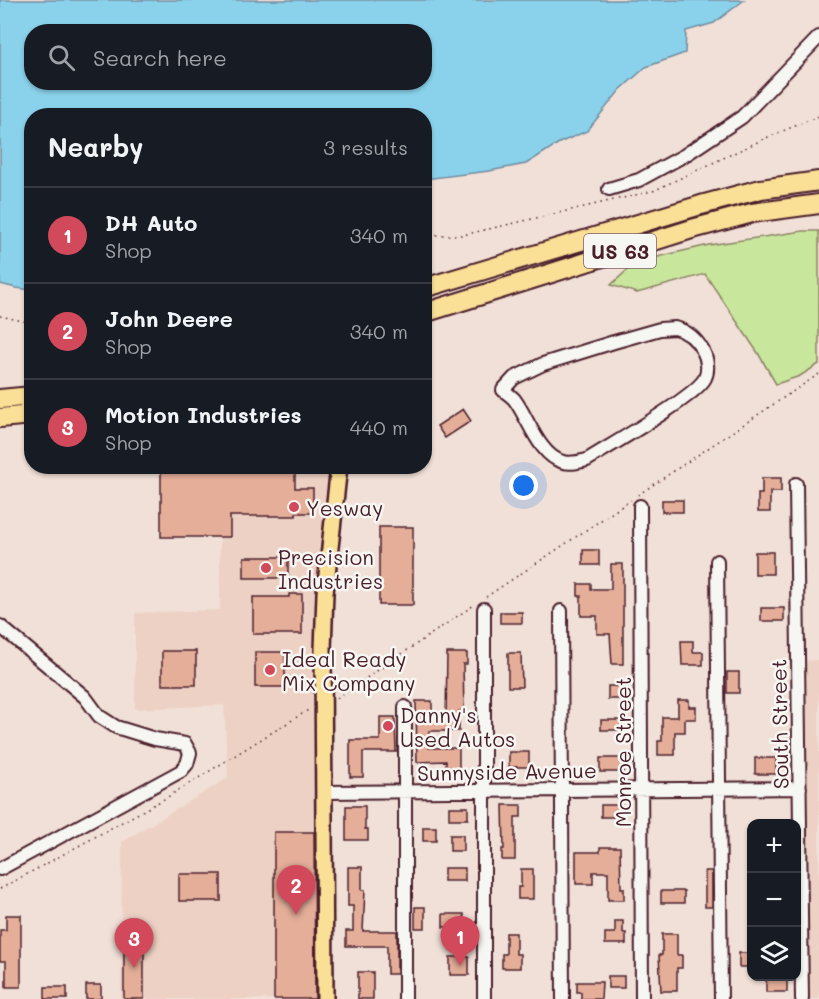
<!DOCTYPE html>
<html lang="en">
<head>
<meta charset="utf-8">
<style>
	body { margin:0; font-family:Mali,sans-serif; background:#242831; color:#f1f3f6 }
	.controls { position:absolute; right:18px; bottom:18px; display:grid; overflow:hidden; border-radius:12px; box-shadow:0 2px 4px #0004 }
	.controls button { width:54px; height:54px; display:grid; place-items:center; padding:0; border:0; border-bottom:2px solid #363941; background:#171b24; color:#f1f3f6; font:30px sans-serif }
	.you { position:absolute; left:524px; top:486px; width:21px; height:21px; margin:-15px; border:4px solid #fff; border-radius:50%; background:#1a73e8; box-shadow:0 0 0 9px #1a73e833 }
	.badge { display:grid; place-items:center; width:39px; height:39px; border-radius:50%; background:#d1495b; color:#fff; font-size:20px; font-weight:700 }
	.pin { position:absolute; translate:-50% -50px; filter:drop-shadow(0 2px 3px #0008) }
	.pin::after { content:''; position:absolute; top:32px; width:21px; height:18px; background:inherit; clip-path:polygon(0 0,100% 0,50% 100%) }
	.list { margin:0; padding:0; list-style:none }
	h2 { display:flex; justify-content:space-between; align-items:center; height:78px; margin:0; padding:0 24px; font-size:26px }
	h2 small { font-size:20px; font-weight:400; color:#9ea1a6 }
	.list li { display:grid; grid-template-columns:39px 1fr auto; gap:18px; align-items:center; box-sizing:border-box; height:96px; padding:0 24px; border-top:2px solid #363941 }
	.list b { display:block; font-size:22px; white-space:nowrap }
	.list p { margin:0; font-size:20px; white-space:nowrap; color:#9ea1a6 }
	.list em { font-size:20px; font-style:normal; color:#9ea1a6 }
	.icon { flex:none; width:33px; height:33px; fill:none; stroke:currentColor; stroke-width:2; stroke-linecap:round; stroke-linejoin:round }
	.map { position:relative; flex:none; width:819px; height:999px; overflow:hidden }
	.search { position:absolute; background:#171b24; box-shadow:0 2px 4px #0004; left:24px; top:24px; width:408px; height:66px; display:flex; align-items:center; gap:15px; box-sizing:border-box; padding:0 21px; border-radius:24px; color:#9ea1a6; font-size:22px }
	.panel { position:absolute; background:#171b24; box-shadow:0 2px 4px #0004; left:24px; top:108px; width:408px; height:366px; border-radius:24px }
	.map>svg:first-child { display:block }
</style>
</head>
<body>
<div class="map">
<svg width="819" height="999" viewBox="0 0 819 999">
	<rect width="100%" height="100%" fill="#f1e0d7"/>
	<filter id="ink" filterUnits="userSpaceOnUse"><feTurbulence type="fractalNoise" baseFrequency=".0167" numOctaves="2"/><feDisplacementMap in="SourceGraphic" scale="12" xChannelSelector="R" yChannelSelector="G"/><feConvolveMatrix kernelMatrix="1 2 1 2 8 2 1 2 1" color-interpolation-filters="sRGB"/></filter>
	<g filter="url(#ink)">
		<!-- built -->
		<path fill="#edd1c4" d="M161,467H339L332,539L325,999H121L122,842L228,778L224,705L135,709V613L220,610V537Z
			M819,660V999H802L798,661Z"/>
		<!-- green -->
		<path fill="#c9e69d" stroke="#8a8264" stroke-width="1.5" d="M803,231H819V364L800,376L776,384L758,353L705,274L637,293L611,285L636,262L709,245Z"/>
		<!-- water -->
		<path fill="#8ad2eb" stroke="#708a9e" stroke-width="1.5" fill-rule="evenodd" d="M0,0H744L714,23L686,31L685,53L646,67L620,90L587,131L559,143L526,164L489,171L425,179L424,116H32L31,290L16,288L0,284ZM32,32H424V82H32Z"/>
		<!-- building -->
		<path fill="#e4ae99" stroke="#4a1f2b" stroke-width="1.5" d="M463,409L471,421L445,438L437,426Z
			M161,466H295V488H313V513H296V516H230V537H161Z
			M762,478H781V492H770V512H758V494H762Z
			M662,500H683V512H662Z
			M379,527H413V605H379Z
			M583,550H599V565H583Z
			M755,552H773V574H755Z
			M244,557H288V578H244Z
			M611,564H623V664H612L610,634H597V616H581V596H578V584H591V589H611Z
			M289,594H302V634H253V597H289Z
			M761,608H784V621H761Z
			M500,612H522V623H500Z
			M681,641H693V652H703V665H682Z
			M162,651H196V685H162Z
			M255,652H285V687H255Z
			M447,653H467V664H463L464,711H459V731H429V748H459V774H446V761L417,762L416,701H432V720H446Z
			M508,653H521L522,687H508Z
			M727,672H739V693H727Z
			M608,686H628V699H608Z
			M678,700H689V707H696V719H685V732H675V755H658V741H662V717H678Z
			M380,717H395L396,752H363V777H350V740H380Z
			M601,720H621V730H601Z
			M509,752H529V767H509Z
			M600,758H624V772H600Z
			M755,758H776V774H755Z
			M503,805H521V817H515V860H502V849H504Z
			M601,805H621V817H601Z
			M346,806H365V829H368V840H346Z
			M449,807H468V819H449Z
			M423,827H436V841H423Z
			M274,832H314L315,999H274Z
			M450,835H463V851H450Z
			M600,847H620L621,888H624V900H608V872H593V884H576V852H600Z
			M348,867H362V890H365L363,931H397V974H387V946H346V931H353V906H348Z
			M444,868H465V881H444Z
			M521,869H533V899H518V887H521Z
			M705,871H712V907H705Z
			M179,874H221V901H179Z
			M661,891H684V903H661Z
			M415,907H425V928H415Z
			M443,914H464V927H443Z
			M6,915H21V987H6V961H0V930H6Z
			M615,921H623V933H626V944H605V933H615Z
			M506,933H516V954H520V968H502V954H506Z
			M662,934H677V955H682V968H677V991H661L659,955H662Z
			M124,936H144V999H124Z
			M739,953H752V967H739Z
			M450,957H469V975H450Z
			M358,972H373V999H358Z
			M608,976H624V988H608Z
			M766,979H787V992H766Z
			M577,982H602L601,999H581V992H577Z
			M86,985H101V999H86Z
			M45,987H67V999H45Z"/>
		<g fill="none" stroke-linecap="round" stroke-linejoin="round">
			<!-- minor casing -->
			<g stroke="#4a1f2b" stroke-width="16">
				<path id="minor" d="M609,189L639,180L685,155L742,117L819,37
					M675,328C687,331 697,340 703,351C707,358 709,370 705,378C696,397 609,446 587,460C579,462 571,464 563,462C539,456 528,417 514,399C511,396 507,393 503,390L514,378L543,364L614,342L660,329Z
					M796,484L802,999
					M640,506L642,999
					M717,561L721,999
					M484,609V999
					M561,611L563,999
					M0,626L85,697L99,716L116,727L155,739L185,744L190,753L187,764L181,771L0,869
					M405,707V999
					M324,792L800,788"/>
			</g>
			<!-- major casing -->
			<g stroke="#4a1f2b" stroke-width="20">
				<path id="major" d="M325,999L323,650L325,593L339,466"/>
			</g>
			<!-- highway casing -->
			<g stroke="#4a1f2b" stroke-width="22">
				<path id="highway" d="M424,288L701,205L761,189L819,181
					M424,313L692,229L752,213L819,204
					M0,399L32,396
					M0,418L32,415"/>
			</g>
			<!-- path -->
			<path stroke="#4a1f2b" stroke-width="1.5" stroke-dasharray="1.5 4.5" stroke-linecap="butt" d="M424,235H463L653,191L766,138L819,116
				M0,316L32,323
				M638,495L819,374
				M486,597L631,500
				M337,698L474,605
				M0,889L166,798L310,709"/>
			<!-- minor -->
			<use href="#minor" stroke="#f6f6f2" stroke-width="12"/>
			<!-- major -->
			<use href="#major" stroke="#fadf96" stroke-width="15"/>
			<!-- highway -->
			<use href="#highway" stroke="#fadf96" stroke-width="18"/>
		</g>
	</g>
	<!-- markers -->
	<g fill="#d1495b" stroke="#f6f6f2" stroke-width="2">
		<circle cx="294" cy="507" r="6"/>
		<circle cx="266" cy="568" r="6"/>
		<circle cx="270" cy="670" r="6"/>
		<circle cx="388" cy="726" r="6"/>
	</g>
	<g text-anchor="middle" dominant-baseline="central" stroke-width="5" stroke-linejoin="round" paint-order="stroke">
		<!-- shield labels -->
		<rect fill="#f6f6f2" stroke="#7e6067" stroke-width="1.5" x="584" y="234" width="72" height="34" rx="4.5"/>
		<g font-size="20" font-weight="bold" fill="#4a1f2b">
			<text x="620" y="251">US 63</text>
		</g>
		<!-- poi labels -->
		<g font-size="21" fill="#4a1f2b" stroke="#f6f6f2" text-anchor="start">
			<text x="306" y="507">Yesway</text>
			<text x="278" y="556">Precision<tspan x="278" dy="24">Industries</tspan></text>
			<text x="282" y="658">Ideal Ready<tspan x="282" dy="24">Mix Company</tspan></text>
			<text x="400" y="714">Danny's<tspan x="400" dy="24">Used Autos</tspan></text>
		</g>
		<!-- street labels -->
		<g font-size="21" fill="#4a1f2b" stroke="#f6f6f2">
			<text transform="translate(779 724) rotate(-91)">South Street</text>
			<text transform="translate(622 752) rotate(-90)">Monroe Street</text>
			<text transform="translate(507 771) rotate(-1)">Sunnyside Avenue</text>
		</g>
	</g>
</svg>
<div class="controls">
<button>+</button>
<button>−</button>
<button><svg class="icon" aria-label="layers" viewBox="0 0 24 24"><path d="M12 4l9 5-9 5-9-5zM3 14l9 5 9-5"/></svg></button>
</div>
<div class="you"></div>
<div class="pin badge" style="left:460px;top:966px">1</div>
<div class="pin badge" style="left:296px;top:915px">2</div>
<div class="pin badge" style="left:134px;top:968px">3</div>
<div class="search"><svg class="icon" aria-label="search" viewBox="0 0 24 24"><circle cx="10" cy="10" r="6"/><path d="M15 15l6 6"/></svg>Search here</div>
<section class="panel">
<h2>Nearby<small>3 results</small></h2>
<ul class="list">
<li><span class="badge">1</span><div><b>DH Auto</b><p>Shop</p></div><em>340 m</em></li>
<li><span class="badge">2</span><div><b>John Deere</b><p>Shop</p></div><em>340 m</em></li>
<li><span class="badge">3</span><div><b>Motion Industries</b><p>Shop</p></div><em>440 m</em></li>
</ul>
</section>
</div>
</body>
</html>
